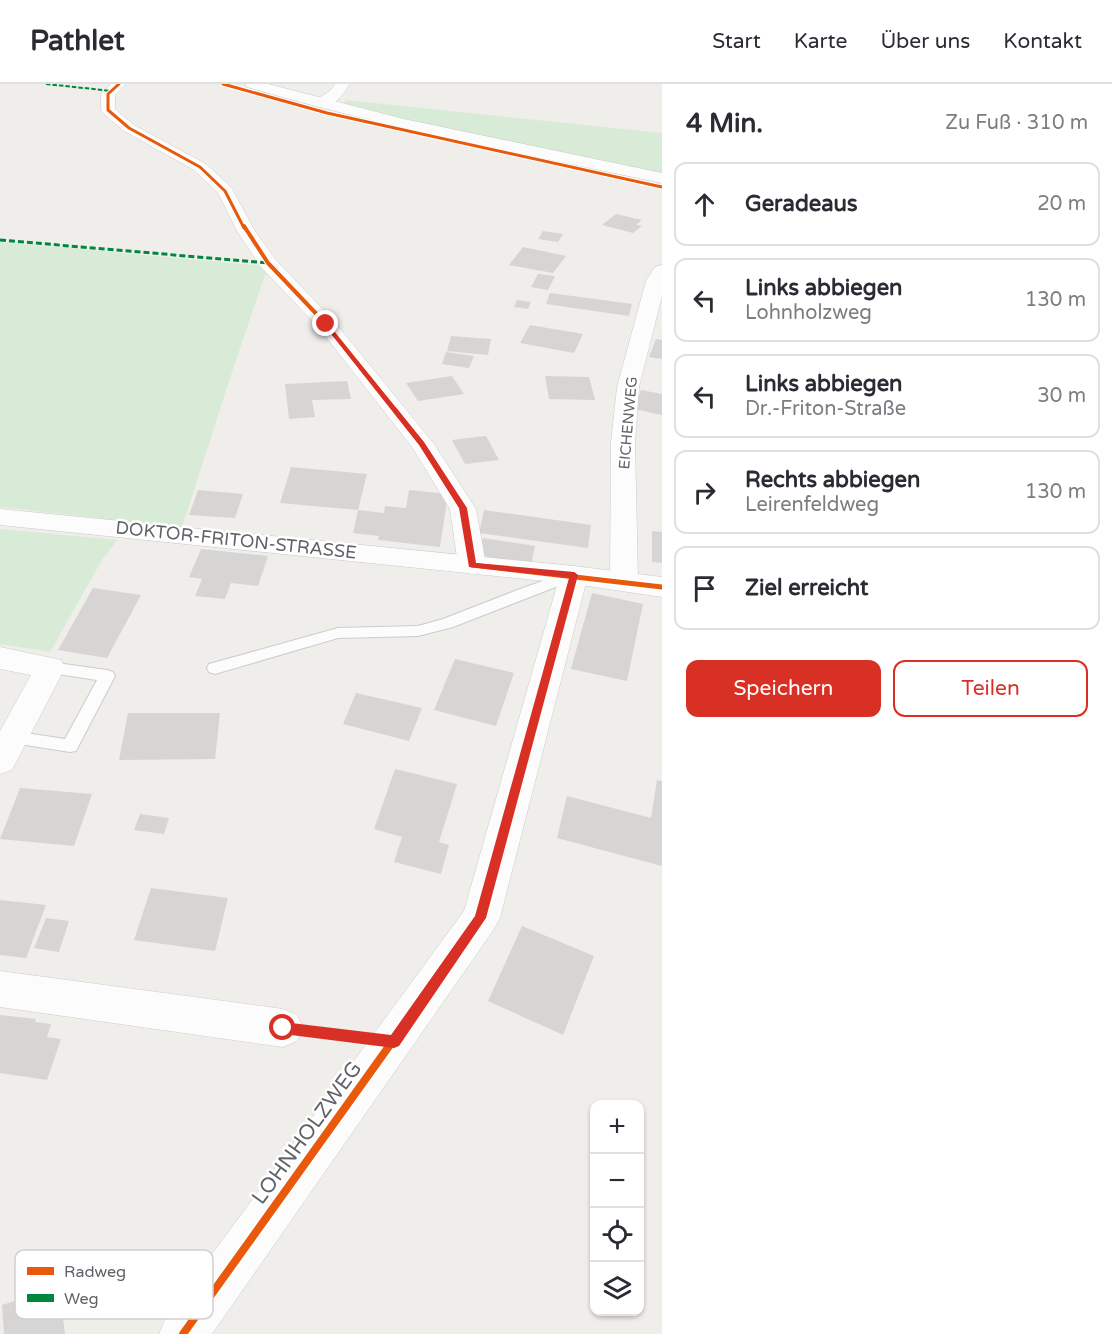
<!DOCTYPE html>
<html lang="de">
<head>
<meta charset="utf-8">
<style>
	body { margin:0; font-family:"Varela Round",sans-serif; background:#f2f2f3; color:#2b2b33 }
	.controls { position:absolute; right:18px; bottom:18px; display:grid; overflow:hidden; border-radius:12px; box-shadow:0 2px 4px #0004 }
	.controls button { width:54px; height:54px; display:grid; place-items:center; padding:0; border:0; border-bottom:2px solid #e1e1e2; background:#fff; color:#2b2b33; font:30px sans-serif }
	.stop { position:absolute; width:18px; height:18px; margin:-14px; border:4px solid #d93025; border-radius:50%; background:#fff }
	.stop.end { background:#d93025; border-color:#fff; box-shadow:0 2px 6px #0008 }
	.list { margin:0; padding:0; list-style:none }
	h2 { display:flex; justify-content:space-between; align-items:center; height:78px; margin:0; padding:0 24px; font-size:26px }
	h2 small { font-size:20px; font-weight:400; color:#7c7c81 }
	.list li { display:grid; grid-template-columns:39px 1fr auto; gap:18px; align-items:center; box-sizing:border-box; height:84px; margin:0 12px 12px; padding:0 12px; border:2px solid #e1e1e2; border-radius:12px }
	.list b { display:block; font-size:22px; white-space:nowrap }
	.list p { margin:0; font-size:20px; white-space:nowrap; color:#7c7c81 }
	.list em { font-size:20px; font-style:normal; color:#7c7c81 }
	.actions { display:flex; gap:12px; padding:18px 24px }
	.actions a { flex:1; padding:14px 0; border:2px solid #d93025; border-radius:12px; text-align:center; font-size:21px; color:#d93025 }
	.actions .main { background:#d93025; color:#fff }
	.icon { flex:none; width:33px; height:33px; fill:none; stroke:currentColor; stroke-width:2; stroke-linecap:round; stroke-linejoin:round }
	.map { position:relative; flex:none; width:662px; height:1250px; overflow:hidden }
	header { display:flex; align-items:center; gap:36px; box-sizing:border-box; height:84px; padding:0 30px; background:#fff; border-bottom:2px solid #e1e1e2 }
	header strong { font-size:28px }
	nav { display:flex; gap:33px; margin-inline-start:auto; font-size:21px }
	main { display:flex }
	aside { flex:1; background:#fff }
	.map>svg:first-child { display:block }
</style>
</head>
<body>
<header>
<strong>Pathlet</strong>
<nav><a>Start</a><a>Karte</a><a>Über uns</a><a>Kontakt</a></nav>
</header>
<main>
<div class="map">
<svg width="662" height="1250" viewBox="0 0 662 1250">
	<rect width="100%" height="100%" fill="#efeeea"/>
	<!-- green -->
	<path fill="#d8ebd6" d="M345,16L662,49V90L501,58L345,21Z
		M0,158L265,182L274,191H265L234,282L182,443L0,423Z
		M0,445L117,456L102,476L50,568L0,560Z"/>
	<!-- building -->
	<path fill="#d6d5d3" d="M616,130L642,136L636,141L642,142L633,149L602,141Z
		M543,147L563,150L558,158L538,155Z
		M523,163L566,172L553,189L509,181Z
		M538,190L555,192L548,206L531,203Z
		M550,209L632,220L629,232L546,220Z
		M517,216L531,218L528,225L514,223Z
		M530,241L583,250L574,269L520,259Z
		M451,252L491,255L488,271L447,267Z
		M656,255L662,256V275L649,273Z
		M446,268L474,272L469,284L442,280Z
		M452,292L464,310L418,317L406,299Z
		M545,292L589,293L595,316L549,315Z
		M347,297L351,315L312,316L315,333L289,335L285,300Z
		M641,306L662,310V331L634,325Z
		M486,352L499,376L465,380L452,356Z
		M291,383L367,390L358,426L280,419Z
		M198,406L243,410L235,434L189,431Z
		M409,406L448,410L440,463L378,456L379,452L353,449L358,426L384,429L385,422L406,424Z
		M484,426L591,441L588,464L479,449Z
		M652,447L662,448V479L652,478Z
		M483,454L535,462L531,480L478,471Z
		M201,465L268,472L258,502L231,499L225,515L195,512L202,495L189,493Z
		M93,504L141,511L107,574L58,566Z
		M592,509L643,520L627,597L571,585Z
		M455,575L514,589L496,642L434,626Z
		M356,609L422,624L409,657L343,640Z
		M128,629H220L215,675L119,676Z
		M395,685L457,700L439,758L449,761L441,790L394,778L402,753L374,745Z
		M657,696L662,697V782L557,754L567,712L651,734Z
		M20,704L92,710L74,762L0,755Z
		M140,730L169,734L164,750L134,746Z
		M151,804L228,814L215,867L134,856Z
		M0,816L46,821L26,874L0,871Z
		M46,834L69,837L59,868L34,864Z
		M522,842L594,872L563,951L488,917Z
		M0,931L36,935L35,938L51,940L47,953L61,955L47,996L0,989Z
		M59,1203L65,1250H4L2,1221Z"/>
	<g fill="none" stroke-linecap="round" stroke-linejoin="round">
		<!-- lane casing -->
		<g stroke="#cbcccc" stroke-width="2">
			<path id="lane" d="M574,486L581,491L579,494L453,543L418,552L338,554L215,590L209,588L207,584L209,580L338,544L418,542L443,535L520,505Z
				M50,578L107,586L113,588L115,592L76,667L70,668L13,659L7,657L5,653L7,649L13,647L65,655L97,596L44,588L42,584L44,580Z"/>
		</g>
		<!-- street casing -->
		<g stroke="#cbcccc" stroke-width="1">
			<path id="street" d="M111,0H126L115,11V25L134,41L206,80L231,103L255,147L275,175L333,236L434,360L476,425L486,481L482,487L472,490L462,487L458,481L450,425L412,363L319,244L261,183L237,147L218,109L194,86L124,47L103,29L101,26V10Z
				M335,0H349C344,12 331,26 316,22L314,19C320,11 330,10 335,0Z
				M662,181V212L639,303L635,359L638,497L634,503L624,506L614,503L610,497L611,359L617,303L646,197L655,183Z
				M574,482L584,485L588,491L500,834L494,845L212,1250H159L166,1233L464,827L560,491L564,485Z
				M0,563L61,576L65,584L12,686L0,690V647L31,591L0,585Z
				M0,887L283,925L297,931L303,944L297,957L283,963L0,923Z"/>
		</g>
		<!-- secondary casing -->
		<g stroke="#cacacb" stroke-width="1">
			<path id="secondary" d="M245,0H268L404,35L662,89V99C523,70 383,43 247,3Z
				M0,425L574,482L662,493V513L574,500L0,441Z"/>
		</g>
		<!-- path -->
		<path stroke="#cacfcc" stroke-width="5" stroke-dasharray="8 4" stroke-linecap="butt" d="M317,948L354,953"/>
		<!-- lane -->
		<use href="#lane" fill="#fdfcfc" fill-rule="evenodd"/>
		<!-- street -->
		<use href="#street" fill="#fdfcfc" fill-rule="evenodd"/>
		<!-- secondary -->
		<use href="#secondary" fill="#fdfcfc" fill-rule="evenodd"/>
		<!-- quiet-far1 -->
		<path stroke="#00873e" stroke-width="2" stroke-dasharray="4.5 2" stroke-linecap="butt" d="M46,0L112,7"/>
		<!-- quiet -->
		<path stroke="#00873e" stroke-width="3" stroke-dasharray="6 3" stroke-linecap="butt" d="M0,156L268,179"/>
		<!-- cycleway-far4 casing -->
		<g stroke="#fff" stroke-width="5">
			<path id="cycleway-far4" d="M119,0L108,10V26L129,44L200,83L225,107L244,144
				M223,0L327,29L662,103"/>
		</g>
		<!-- cycleway-far3 casing -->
		<g stroke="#fff" stroke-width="6">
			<path id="cycleway-far3" d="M244,142L268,179L326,240L396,327"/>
		</g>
		<!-- cycleway-far2 casing -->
		<g stroke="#fff" stroke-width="8">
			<path id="cycleway-far2" d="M395,326L422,360L463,425L472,481L662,503
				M555,563L574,491"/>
		</g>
		<!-- cycleway-far1 casing -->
		<g stroke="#fff" stroke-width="10">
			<path id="cycleway-far1" d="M459,864L481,834L555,561"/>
		</g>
		<!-- cycleway casing -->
		<g stroke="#fff" stroke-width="12">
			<path id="cycleway" d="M183,1250L460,863"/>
		</g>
		<!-- cycleway-far4 -->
		<use href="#cycleway-far4" stroke="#e8590c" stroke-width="3"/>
		<!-- cycleway-far3 -->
		<use href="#cycleway-far3" stroke="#e8590c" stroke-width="4"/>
		<!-- cycleway-far2 -->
		<use href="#cycleway-far2" stroke="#e8590c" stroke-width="5"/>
		<!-- cycleway-far1 -->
		<use href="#cycleway-far1" stroke="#e8590c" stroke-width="7"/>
		<!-- cycleway -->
		<use href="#cycleway" stroke="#e8590c" stroke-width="8"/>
	</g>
	<!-- route -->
	<path fill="#d93025" d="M326,238L424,358L467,424L476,479L574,488L578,491L486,834L399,962L394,964L283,950L277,944L283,938L391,951L475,832L569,494L469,483L459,424L419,361L324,241Z"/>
	<g text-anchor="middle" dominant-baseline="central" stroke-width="5" stroke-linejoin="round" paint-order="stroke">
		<!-- far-street labels -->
		<g font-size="15" fill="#5f6368" stroke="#fff">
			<text transform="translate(628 339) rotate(-85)">EICHENWEG</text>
		</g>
		<!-- street labels -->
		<g font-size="18" fill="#5f6368" stroke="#fff">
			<text transform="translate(236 456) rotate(6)">DOKTOR-FRITON-STRASSE</text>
		</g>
		<!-- near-street labels -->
		<g font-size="21" fill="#5f6368" stroke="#fff">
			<text transform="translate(307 1049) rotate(-54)">LOHNHOLZWEG</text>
		</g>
	</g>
	<!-- legend -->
	<rect x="15" y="1166" width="198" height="69" rx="9" fill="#fff" stroke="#cfd0d2" stroke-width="1.5"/>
	<rect x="27" y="1183" width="27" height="8" fill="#e8590c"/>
	<rect x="27" y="1210" width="27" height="8" fill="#00873e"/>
	<g font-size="16" fill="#5f6368">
		<text x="64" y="1193">Radweg</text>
		<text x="64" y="1220">Weg</text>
	</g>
</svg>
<div class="controls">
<button>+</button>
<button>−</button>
<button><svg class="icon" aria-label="locate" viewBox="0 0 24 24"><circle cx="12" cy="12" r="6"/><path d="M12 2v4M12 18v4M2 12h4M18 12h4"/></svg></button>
<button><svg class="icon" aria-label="layers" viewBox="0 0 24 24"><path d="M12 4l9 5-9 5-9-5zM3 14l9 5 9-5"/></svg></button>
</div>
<div class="stop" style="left:283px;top:944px"></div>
<div class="stop end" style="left:326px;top:240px"></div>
</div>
<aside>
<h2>4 Min.<small>Zu Fuß · 310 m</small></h2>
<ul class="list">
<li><svg class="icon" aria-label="ahead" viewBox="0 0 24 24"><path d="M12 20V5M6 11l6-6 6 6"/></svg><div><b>Geradeaus</b></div><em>20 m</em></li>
<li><svg class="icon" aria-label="left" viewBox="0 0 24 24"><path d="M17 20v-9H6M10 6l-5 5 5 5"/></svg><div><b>Links abbiegen</b><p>Lohnholzweg</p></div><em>130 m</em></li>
<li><svg class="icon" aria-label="left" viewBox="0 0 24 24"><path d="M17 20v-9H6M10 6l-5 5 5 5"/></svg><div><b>Links abbiegen</b><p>Dr.-Friton-Straße</p></div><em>30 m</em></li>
<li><svg class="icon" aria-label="right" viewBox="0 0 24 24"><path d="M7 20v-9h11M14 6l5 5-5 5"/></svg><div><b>Rechts abbiegen</b><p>Leirenfeldweg</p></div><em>130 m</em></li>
<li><svg class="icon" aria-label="arrive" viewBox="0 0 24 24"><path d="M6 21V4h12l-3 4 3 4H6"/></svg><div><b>Ziel erreicht</b></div></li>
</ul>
<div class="actions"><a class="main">Speichern</a><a>Teilen</a></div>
</aside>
</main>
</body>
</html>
